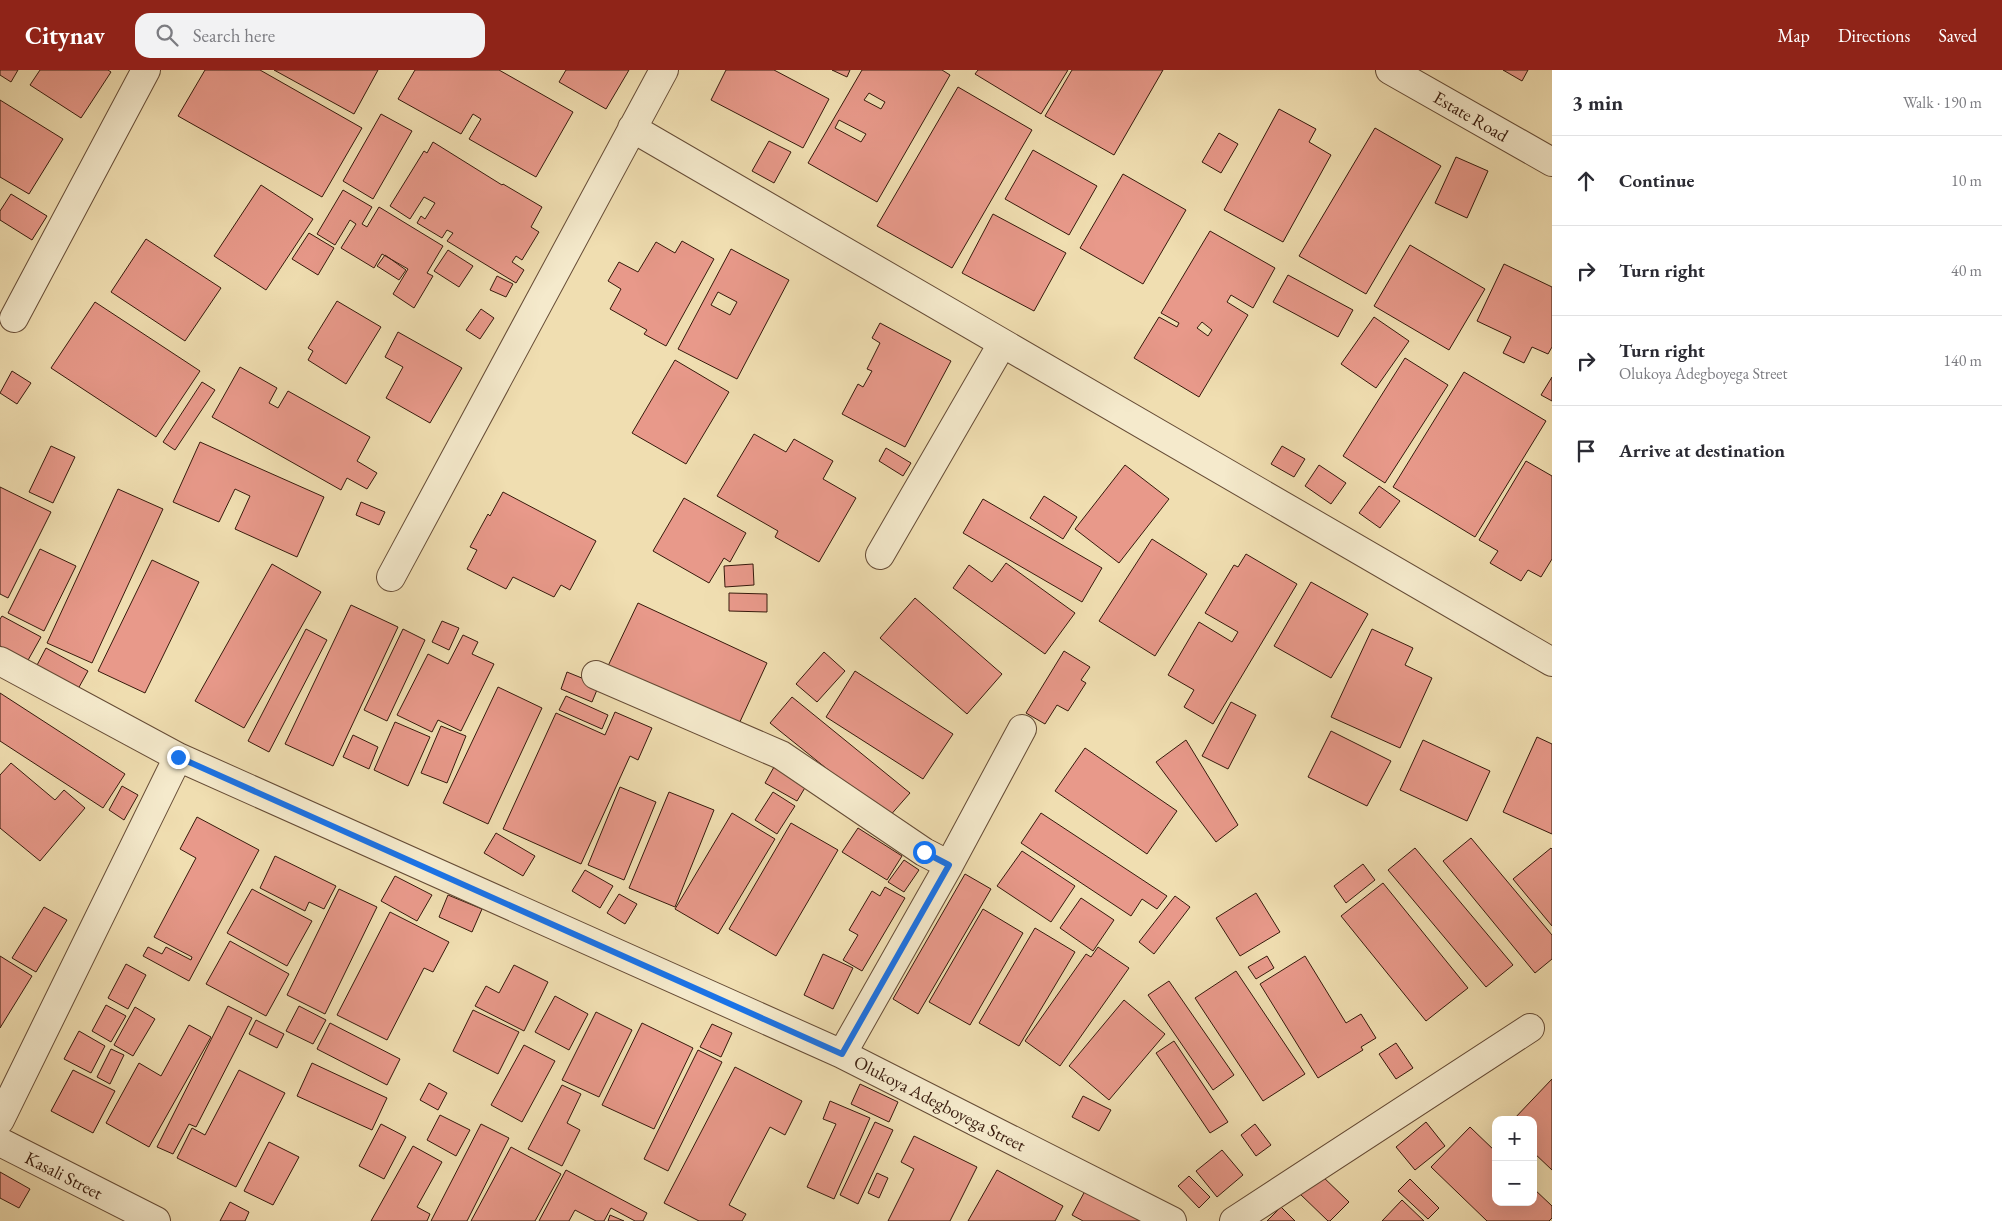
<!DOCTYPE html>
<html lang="en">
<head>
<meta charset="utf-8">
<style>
	body { margin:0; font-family:"EB Garamond",serif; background:#f2f2f3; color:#2b2b33 }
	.controls { position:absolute; right:15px; bottom:15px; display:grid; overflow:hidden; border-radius:10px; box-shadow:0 5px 20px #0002 }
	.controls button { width:45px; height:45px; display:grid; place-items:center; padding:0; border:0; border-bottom:1px solid #e1e1e2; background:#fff; color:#2b2b33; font:25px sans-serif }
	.stop { position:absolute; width:15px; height:15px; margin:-11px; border:4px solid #1a73e8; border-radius:50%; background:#fff }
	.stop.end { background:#1a73e8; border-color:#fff; box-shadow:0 1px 5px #0008 }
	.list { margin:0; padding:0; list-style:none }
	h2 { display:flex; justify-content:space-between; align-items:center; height:65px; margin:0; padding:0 20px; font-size:21px }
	h2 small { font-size:16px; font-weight:400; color:#7c7c81 }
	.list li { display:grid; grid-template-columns:32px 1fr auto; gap:15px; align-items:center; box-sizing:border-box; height:90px; padding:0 20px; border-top:1px solid #e1e1e2 }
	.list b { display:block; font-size:19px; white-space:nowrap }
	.list p { margin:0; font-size:16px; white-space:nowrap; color:#7c7c81 }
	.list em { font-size:16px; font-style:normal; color:#7c7c81 }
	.icon { flex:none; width:28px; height:28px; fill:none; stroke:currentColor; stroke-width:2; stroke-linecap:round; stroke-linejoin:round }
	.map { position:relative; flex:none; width:1552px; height:1151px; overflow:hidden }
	header { display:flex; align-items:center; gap:30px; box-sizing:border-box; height:70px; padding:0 25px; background:#8f2418; color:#fff }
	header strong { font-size:24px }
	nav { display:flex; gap:28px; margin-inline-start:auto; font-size:18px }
	.search { width:350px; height:45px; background:#f2f2f3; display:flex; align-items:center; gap:12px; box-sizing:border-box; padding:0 18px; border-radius:15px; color:#7c7c81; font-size:19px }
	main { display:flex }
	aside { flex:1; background:#fff }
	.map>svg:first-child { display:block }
</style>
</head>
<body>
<header>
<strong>Citynav</strong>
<div class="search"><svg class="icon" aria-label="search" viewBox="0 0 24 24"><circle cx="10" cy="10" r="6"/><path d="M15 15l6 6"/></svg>Search here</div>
<nav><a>Map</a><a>Directions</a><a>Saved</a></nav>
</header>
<main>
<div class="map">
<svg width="1552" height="1151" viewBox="0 0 1552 1151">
	<rect width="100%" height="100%" fill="#f0deb1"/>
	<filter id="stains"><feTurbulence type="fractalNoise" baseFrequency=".004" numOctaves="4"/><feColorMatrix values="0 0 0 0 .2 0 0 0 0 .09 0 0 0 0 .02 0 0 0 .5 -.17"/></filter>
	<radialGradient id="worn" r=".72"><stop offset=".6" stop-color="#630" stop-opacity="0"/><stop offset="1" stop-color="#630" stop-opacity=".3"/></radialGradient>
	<!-- building -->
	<path fill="#e8998a" stroke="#371a0c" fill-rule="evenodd" d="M0,0H18L11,12L0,5Z
		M40,0H108L111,2L81,48L30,15Z
		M205,0H260L362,58L322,127L178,46Z
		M274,0H378L354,44Z
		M415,0H499L573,42L536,107L469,69L481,49L473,44L461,64L398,29Z
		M566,0H629L606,39L559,12Z
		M726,0H774L829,29L803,78L711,30Z
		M832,0H850L847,7Z
		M862,0H942L950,5L877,132L808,93ZM869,23L885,32L881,39L864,30ZM839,50L866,64L861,72L835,58Z
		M978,0H1068L1041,44L975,4Z
		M1072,0H1163L1114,85L1045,46Z
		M1503,0H1528L1522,11Z
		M958,17L1032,60L952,198L877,156Z
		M0,30L63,69L29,124L0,107Z
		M1279,39L1316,59L1309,72L1331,85L1283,172L1224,140Z
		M381,44L412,61L373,129L343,111Z
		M1375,58L1441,96L1366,224L1299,186Z
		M1219,63L1238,74L1221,103L1202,92Z
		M769,71L791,82L774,113L752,101Z
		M433,72L502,115L503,114L542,137L531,157L539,162L522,190L516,186L512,192L524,200L516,213L447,171L453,163L447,160L442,168L417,153L421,146L425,149L435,133L424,127L410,149L390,136L424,81L427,83Z
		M1033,80L1097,116L1069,165L1005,129Z
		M1456,87L1488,101L1467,148L1435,133Z
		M1123,104L1186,140L1143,214L1080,178Z
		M261,115L313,149L266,220L214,186Z
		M343,120L372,137L362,154L367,157L379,137L443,176L427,203L433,206L414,238L393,224L408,199L382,184L374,198L341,178L356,154L350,150L335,175L317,164Z
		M11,124L47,146L32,170L0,150V141Z
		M993,144L1066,183L1034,241L962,203Z
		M1210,161L1275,198L1253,238L1231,225L1227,232L1248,245L1199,327L1134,288L1159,247L1177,257L1179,253L1161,243ZM1202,252L1212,260L1208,266L1197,258Z
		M309,163L334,178L318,205L292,189Z
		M146,169L221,218L185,271L111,222Z
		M682,171L714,189L666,276L644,264L647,260L610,239L621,219L608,211L619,192L638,202L656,172L675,183Z
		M1410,175L1485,219L1449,280L1374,236Z
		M731,179L789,210L737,309L678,279ZM718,222L737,232L730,245L711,235Z
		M448,180L473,196L459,217L434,201Z
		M385,185L406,200L399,210L377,196Z
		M1504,194L1552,217V277L1548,284L1532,277L1524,293L1503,283L1511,267L1477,251Z
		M1288,205L1353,240L1338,267L1273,232Z
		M497,206L513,214L506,227L490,220Z
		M337,231L381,257L346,314L308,290L313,281L308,278Z
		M95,232L200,301L156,367L51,298Z
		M481,239L494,248L480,269L466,260Z
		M1374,247L1409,271L1376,318L1341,294Z
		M880,253L951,291L905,377L842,344L858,314L863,317L872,301L867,299L880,273L872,268Z
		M398,262L462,298L430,353L386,328L403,297L385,287Z
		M1405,288L1448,315L1385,413L1343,386Z
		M675,290L729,322L686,394L632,363Z
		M240,297L277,318L269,333L278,338L288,321L370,367L357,391L377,403L367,419L347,408L341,420L212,347Z
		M12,301L31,313L17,334L0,323Z
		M1464,302L1546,351L1475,467L1393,417Z
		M1552,307V331L1541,325Z
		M202,312L215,320L175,380L163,372Z
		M754,364L786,382L794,369L833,391L823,409L856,428L819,492L775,467L778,461L717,426Z
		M200,372L324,427L297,487L235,459L250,426L235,419L219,452L173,432Z
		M51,376L75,387L53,433L29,422Z
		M1282,376L1305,389L1294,407L1271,394Z
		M886,378L911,393L903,406L879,391Z
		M1526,391L1552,406V489L1541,507L1528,500L1521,511L1490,493L1498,481L1479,470Z
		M1125,395L1169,429L1119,493L1075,459Z
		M1319,395L1346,413L1331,434L1305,416Z
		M1379,416L1400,431L1380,458L1359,443Z
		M0,417L51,442L8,528L0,524Z
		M118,419L163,439L92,593L47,573Z
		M503,422L596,471L570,520L561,515L554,527L513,507L506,519L467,499L477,480L470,477L488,444L490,446Z
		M1044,426L1077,447L1063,469L1030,448Z
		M684,428L746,463L730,492L724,488L709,513L653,481Z
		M983,429L1102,498L1082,532L963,463Z
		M361,432L385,442L379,455L356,445Z
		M1152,469L1207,504L1155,586L1099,551Z
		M40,479L76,496L44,561L8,543Z
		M1246,484L1297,514L1213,654L1184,637L1194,620L1168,605L1199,552L1232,572L1238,562L1205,543L1234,495L1238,497Z
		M152,490L199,512L145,623L98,601Z
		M1006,493L1075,543L1045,584L953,518L969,495L992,512Z
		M272,494L321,522L244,658L195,631Z
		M753,494L754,515L725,517L724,496Z
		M1311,512L1368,544L1331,608L1274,576Z
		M729,523L767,524V542L729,541Z
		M915,528L1002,604L967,644L880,568Z
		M638,533L767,593L738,656L608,596Z
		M351,535L398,557L333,696L285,674Z
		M2,546L41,567L27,592L0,576V549Z
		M442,551L459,558L449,580L432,572Z
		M306,559L327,570L269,682L248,671Z
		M403,559L425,570L387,651L364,640Z
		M1372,559L1413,578L1405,595L1432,608L1400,678L1331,647Z
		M463,565L478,572L472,584L494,594L461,661L438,650L432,662L397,645L428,584L448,594Z
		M46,578L88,601L78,619L36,597Z
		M1064,581L1090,597L1081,610L1086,613L1068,641L1057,635L1045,654L1026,643Z
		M824,582L845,601L817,632L796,614Z
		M855,601L953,664L923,709L826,647Z
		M567,602L599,615L592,632L561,619Z
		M498,617L542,638L488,754L443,733Z
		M0,623L125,704L103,738L0,671Z
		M566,626L608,645L602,659L559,640Z
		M792,627L910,723L888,748L770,653Z
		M1231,632L1256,645L1228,699L1202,686Z
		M615,642L652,658L638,690L630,686L581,794L503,759L556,643L605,665Z
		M395,652L430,667L408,716L374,700Z
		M441,656L466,666L447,713L421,703Z
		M1331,661L1391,691L1367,736L1308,707Z
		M353,665L378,677L369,699L343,687Z
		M1537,667L1552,674V764L1503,742Z
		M1186,670L1238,755L1216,772L1156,692Z
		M1423,670L1490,701L1467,751L1400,720Z
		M1085,678L1177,741L1147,784L1055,721Z
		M11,693L55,730L64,720L85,738L40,791L0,758V705Z
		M774,697L806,716L797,731L765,713Z
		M122,716L138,725L124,750L109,740Z
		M620,717L656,732L624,810L588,795Z
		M669,722L714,740L675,837L629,818Z
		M773,722L795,736L777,764L755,750Z
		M732,743L775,769L718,864L675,839Z
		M1041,743L1167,826L1157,839L1142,829L1131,846L1021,773Z
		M197,747L259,780L189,911L143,886L148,877L162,884L166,877L191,890L192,887L154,867L196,788L180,779Z
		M791,753L838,780L776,886L729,859Z
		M858,758L902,786L887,810L842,782Z
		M496,763L535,786L523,806L484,783Z
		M1471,768L1552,865V889L1535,903L1443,791Z
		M1415,778L1513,895L1486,917L1388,800Z
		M1551,778L1552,779V856L1513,809Z
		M1022,781L1075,816L1051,852L997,816Z
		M275,786L336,816L324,839L309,832L305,841L260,818Z
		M904,790L919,800L904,822L888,812Z
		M1363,794L1375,810L1346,833L1334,816Z
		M585,800L613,816L600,838L572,821Z
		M965,804L991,819L918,944L893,929Z
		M395,806L432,825L417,851L381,831Z
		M1383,813L1468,918L1426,951L1341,846Z
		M885,817L905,828L862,901L843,890L858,865L849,860L872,821L880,826Z
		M252,819L312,851L287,896L227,863Z
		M339,819L377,837L325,944L287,925Z
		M1256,823L1280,862L1240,886L1216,848Z
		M619,824L637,834L625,854L607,843Z
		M448,825L482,839L472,862L439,847Z
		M1175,826L1190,837L1154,884L1139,872Z
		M1081,828L1114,850L1093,881L1060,858Z
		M44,837L67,850L36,902L12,888Z
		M983,839L1023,863L970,955L929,932Z
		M390,842L449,872L433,902L424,898L387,970L337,945Z
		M1035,858L1075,882L1019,976L979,953Z
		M230,871L289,904L266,946L206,914Z
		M1098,877L1129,898L1060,996L1025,971L1086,884L1091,887Z
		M823,884L853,898L833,939L804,925Z
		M0,886L32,906L0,958Z
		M1267,886L1274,898L1256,909L1248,897Z
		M1305,886L1346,953L1361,944L1376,968L1361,977L1363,980L1318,1008L1260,914Z
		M126,894L146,905L128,939L108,928Z
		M514,895L548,912L524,961L475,936L486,916L499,923Z
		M1236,901L1305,1004L1263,1031L1195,928Z
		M1169,911L1234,1005L1213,1020L1148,925Z
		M555,926L588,944L569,980L535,962Z
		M1124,930L1165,964L1109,1030L1069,996Z
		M106,935L126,946L111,972L92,961Z
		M228,936L252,948L196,1057L189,1054L173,1084L157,1077Z
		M299,936L326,950L313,974L286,961Z
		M135,937L155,949L133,986L114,975Z
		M473,940L519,962L498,1004L453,981Z
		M596,942L632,960L599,1027L562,1010Z
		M256,950L284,964L277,978L249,964Z
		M330,953L400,989L387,1015L317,979Z
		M642,953L693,978L654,1059L602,1035Z
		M712,954L732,963L721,987L700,977Z
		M189,955L211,967L149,1077L106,1053L139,993L161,1006Z
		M79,961L105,976L91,1003L64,989Z
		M1174,971L1228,1052L1210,1063L1156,983Z
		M1396,973L1413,998L1396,1009L1379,984Z
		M524,975L555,991L522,1052L491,1035Z
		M111,979L124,985L110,1014L97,1007Z
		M698,980L722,992L668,1101L644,1089Z
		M312,993L387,1028L372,1060L297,1026Z
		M735,997L802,1031L785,1065L770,1057L729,1135L746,1144L742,1151H699L664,1133Z
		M73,1000L115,1021L93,1063L51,1041Z
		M239,1000L285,1023L236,1117L177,1088L192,1058L205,1065Z
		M1552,1009V1100L1533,1082V1050H1513Z
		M429,1013L447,1023L438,1040L420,1030Z
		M860,1014L898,1032L889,1052L851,1034Z
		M562,1015L581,1024L567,1053L580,1060L562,1096L528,1079Z
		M1083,1026L1111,1040L1099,1061L1072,1047Z
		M830,1031L870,1048L834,1129L807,1117L836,1054L823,1049Z
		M440,1045L470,1060L456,1086L427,1070Z
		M875,1052L893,1060L858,1134L840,1125Z
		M1426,1052L1445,1076L1415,1100L1396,1077Z
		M381,1054L406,1067L384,1109L359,1096Z
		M481,1054L509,1068L467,1151H431Z
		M1255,1054L1271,1075L1256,1086L1241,1065Z
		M1470,1057L1496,1082V1132H1533V1118L1552,1136V1148L1549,1151H1487L1431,1097Z
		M914,1066L977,1097L950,1151H888L914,1099L901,1092Z
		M269,1072L299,1087L273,1135L244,1121Z
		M413,1076L442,1092L417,1137L430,1144L427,1151H371Z
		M511,1077L561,1104L535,1151H471Z
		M1222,1080L1243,1105L1217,1127L1196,1101Z
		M566,1100L647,1143L643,1151H635L611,1138L604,1151H596L575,1140L569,1151H539Z
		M997,1100L1063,1136L1055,1151H968Z
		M0,1102L30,1119L19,1138L0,1128Z
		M877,1103L888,1108L879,1128L868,1123Z
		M1319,1103L1349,1132L1330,1151H1328L1299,1123Z
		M1189,1106L1210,1127L1199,1138L1178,1116Z
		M1410,1109L1439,1138L1428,1149L1398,1121Z
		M1085,1121L1142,1151H1083L1072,1145Z
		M1402,1130L1424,1151H1382Z
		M230,1132L249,1142L245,1151H220Z
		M1281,1137L1295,1151H1267Z
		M610,1145L624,1151H608Z"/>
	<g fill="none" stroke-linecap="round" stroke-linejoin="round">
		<!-- minor casing -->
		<g stroke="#654b35" stroke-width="30">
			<path id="minor" d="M1390,0L1552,92
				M632,58L1552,592
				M14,248L146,0
				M880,485L1002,274
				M391,507L664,0
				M0,591L178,687L842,984L1172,1151
				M596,605L781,685L924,782L949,795
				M842,984L949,795L1022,659
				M0,1050L178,687
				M0,1072L156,1151
				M1234,1151L1530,958"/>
		</g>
		<!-- minor -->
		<use href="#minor" stroke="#f5eacc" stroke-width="28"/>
	</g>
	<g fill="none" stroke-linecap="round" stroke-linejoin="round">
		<!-- route -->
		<path stroke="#1a73e8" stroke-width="6" d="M178,687L842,984L949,795L924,782"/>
	</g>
	<g text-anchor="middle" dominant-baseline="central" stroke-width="5" stroke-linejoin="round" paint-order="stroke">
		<!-- street labels -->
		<g font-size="18" fill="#371a0c" stroke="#f5eacc">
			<text transform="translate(1471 46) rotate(30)">Estate Road</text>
			<text transform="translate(940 1033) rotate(27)">Olukoya Adegboyega Street</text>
			<text transform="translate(64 1105) rotate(27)">Kasali Street</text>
		</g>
	</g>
	<rect width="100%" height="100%" filter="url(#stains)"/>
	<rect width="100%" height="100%" fill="url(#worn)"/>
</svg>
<div class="controls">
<button>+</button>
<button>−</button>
</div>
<div class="stop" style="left:924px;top:782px"></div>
<div class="stop end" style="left:178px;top:687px"></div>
</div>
<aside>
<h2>3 min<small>Walk · 190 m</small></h2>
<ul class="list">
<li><svg class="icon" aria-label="ahead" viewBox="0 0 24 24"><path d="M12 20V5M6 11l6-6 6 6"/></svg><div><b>Continue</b></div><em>10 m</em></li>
<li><svg class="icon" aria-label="right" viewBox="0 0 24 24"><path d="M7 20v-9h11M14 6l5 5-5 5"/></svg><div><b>Turn right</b></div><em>40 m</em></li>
<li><svg class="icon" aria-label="right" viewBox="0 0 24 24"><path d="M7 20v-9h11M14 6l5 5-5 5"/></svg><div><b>Turn right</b><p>Olukoya Adegboyega Street</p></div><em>140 m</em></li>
<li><svg class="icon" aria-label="arrive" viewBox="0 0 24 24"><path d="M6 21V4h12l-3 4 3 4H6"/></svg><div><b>Arrive at destination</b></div></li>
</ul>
</aside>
</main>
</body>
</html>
